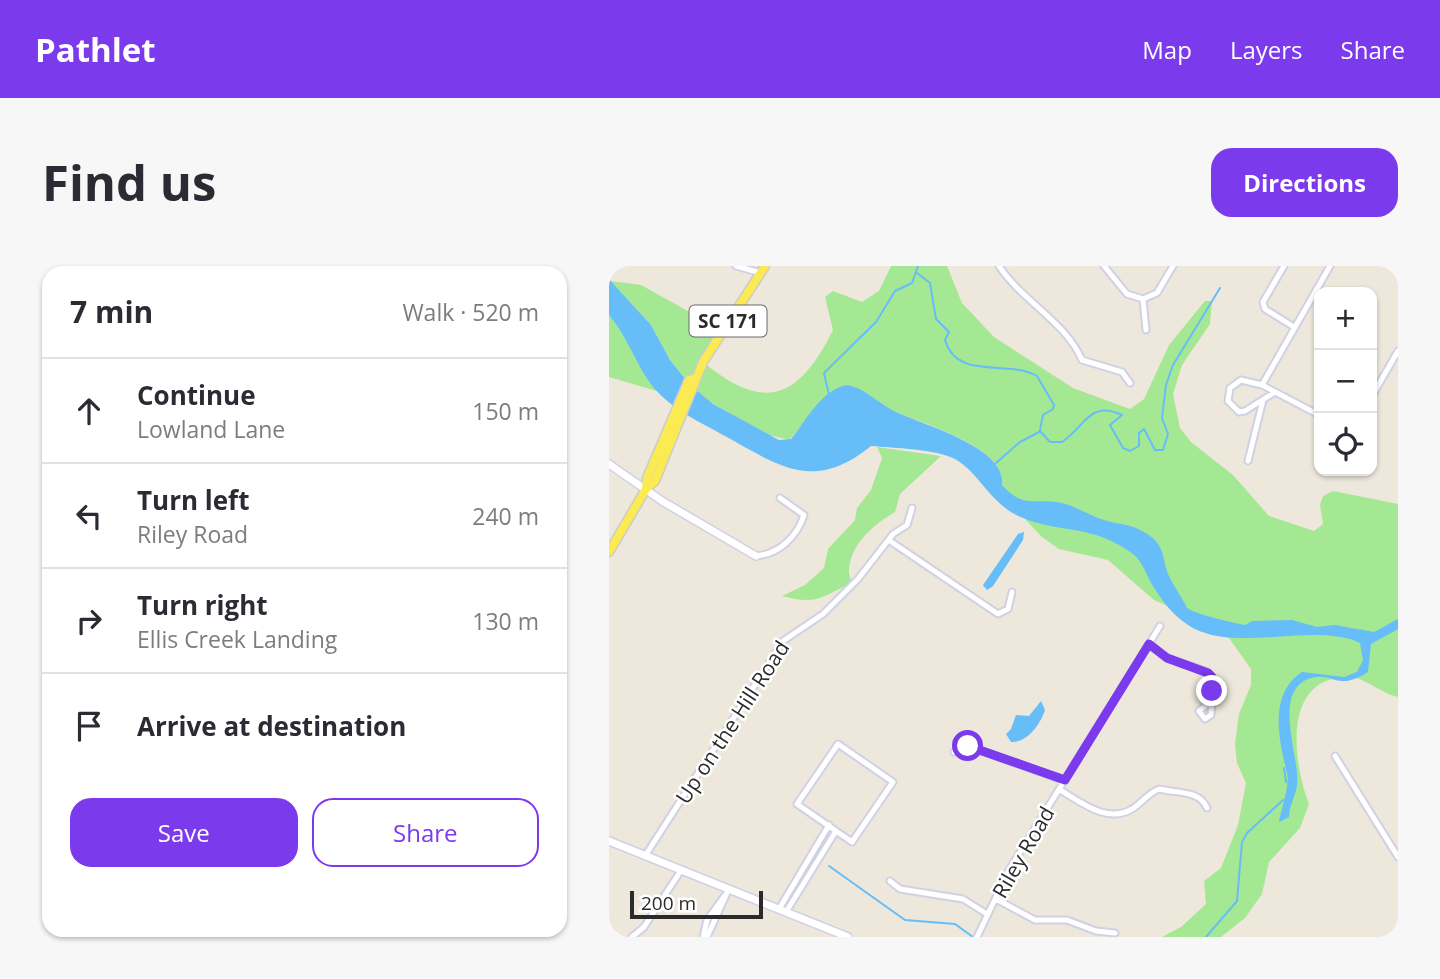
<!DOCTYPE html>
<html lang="en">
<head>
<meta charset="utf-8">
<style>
	body { margin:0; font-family:"Open Sans",sans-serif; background:#f7f7f7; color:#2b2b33 }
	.controls { position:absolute; right:21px; top:21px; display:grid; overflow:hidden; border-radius:14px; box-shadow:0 2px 5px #0004 }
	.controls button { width:63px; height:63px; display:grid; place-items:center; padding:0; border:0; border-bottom:2px solid #e1e1e2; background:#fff; color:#2b2b33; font:35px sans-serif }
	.scale { position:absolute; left:21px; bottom:18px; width:133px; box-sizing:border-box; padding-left:7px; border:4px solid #2a2a2a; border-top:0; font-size:19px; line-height:24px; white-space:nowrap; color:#2a2a2a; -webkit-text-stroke:5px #fff; paint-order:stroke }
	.stop { position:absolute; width:21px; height:21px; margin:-16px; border:5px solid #7c3aed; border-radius:50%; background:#fff }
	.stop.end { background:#7c3aed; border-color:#fff; box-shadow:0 2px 7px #0008 }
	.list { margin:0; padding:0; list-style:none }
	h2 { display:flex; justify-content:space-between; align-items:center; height:91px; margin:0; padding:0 28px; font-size:30px }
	h2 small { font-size:23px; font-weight:400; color:#7c7c81 }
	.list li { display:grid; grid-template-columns:46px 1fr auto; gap:21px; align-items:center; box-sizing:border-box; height:105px; padding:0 28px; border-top:2px solid #e1e1e2 }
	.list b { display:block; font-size:26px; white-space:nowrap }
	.list p { margin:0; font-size:23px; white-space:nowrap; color:#7c7c81 }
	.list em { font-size:23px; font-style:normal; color:#7c7c81 }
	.actions { display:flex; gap:14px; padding:21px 28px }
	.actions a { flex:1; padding:16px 0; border:2px solid #7c3aed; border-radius:21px; text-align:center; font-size:24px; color:#7c3aed }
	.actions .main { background:#7c3aed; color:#fff }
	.icon { flex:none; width:38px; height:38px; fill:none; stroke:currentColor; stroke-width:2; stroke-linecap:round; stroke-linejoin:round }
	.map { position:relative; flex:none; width:789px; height:671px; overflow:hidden; border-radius:21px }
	header { display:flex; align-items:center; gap:42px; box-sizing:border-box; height:98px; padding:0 35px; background:#7c3aed; color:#fff }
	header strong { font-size:33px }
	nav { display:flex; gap:38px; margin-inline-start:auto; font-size:24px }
	.intro { display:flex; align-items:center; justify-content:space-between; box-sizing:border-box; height:168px; padding:0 42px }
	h1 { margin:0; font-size:49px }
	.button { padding:18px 32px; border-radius:21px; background:#7c3aed; color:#fff; font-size:24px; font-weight:700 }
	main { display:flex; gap:42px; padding:0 42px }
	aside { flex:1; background:#fff; border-radius:21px; box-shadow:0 2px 5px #0004 }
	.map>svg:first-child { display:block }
</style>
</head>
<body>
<header>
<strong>Pathlet</strong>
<nav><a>Map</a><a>Layers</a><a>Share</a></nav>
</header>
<div class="intro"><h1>Find us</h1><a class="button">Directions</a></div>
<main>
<aside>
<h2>7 min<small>Walk · 520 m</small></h2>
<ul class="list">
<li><svg class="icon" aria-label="ahead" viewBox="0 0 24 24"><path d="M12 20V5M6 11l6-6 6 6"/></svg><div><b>Continue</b><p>Lowland Lane</p></div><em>150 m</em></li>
<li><svg class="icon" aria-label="left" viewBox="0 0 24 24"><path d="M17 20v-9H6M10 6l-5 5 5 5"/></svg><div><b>Turn left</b><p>Riley Road</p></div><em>240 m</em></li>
<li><svg class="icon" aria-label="right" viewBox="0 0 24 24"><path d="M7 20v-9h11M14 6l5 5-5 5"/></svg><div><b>Turn right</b><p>Ellis Creek Landing</p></div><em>130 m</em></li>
<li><svg class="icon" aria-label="arrive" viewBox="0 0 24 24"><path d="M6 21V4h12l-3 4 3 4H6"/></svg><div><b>Arrive at destination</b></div></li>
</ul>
<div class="actions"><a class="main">Save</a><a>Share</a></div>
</aside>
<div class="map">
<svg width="789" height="671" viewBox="0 0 789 671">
	<rect width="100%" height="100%" fill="#ede8db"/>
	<!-- green -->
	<path fill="#a5e893" d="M282,0H338L353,37L385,71L464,122L521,143L535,133L560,79L596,35H603L601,58L573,99L564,128L571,162L582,176L624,209L660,250L705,265L714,258L711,239L714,230L724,225L789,238V431C770,427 755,409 734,411C672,416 685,499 700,538L691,562L660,596L653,628L636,652L612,671H553L572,661L597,638L595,615L612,602L629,559L637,517L628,497L626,478L630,448L642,419V403L620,372L602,360L545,334L499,294L450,283L433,271L416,253L393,219C400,181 308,156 282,144C266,137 250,128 233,120L220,128L180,174L160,169L99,135L81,119L61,94L42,59L2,15L32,19L113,64L94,96C155,147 190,133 224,64L216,31L224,25L253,36L270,25Z
		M0,49L10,60L48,125L0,111Z
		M268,181L332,190L291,228L286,246C265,258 240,279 240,306C240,312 244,316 244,322L236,320C209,334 204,338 173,330L196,319L215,302L219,283L246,254L248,242L262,224L273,192Z"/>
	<!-- water -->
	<path fill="#66bdf8" d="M0,13L42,59L61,94L81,119L104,138L170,174L182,173C196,156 210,128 233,120C248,115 271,139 285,145C311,158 399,181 393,219C413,241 422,233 447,236C462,237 477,248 492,253C504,258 517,257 529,263C561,278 550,292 562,314C567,324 573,331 578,342C586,348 624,357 636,359L643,355L683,354L708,361L726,359L765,366L789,353V363L762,378L759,406C727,426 726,406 702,412C661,424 692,494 688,519C687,530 680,539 680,551L670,556C672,543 681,520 678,507C670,475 659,428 693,406L735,411L748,406L754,394L751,377C710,357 639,383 593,366C569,357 554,337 541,315C536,306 533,295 524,288C484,258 455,268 414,252C381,239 370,206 346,193C327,183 285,182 262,180C205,226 172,201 116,170C91,156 65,145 45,122C27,100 19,71 0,49Z
		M415,266L414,274L384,320L378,324L374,319L409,268Z
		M432,435L436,444C431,459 418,477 402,476L397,468L402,463L407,449L420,450Z"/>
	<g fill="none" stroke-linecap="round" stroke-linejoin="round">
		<!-- stream -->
		<path stroke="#66bdf8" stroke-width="2" d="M308,7L321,17L327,53L340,66L336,74C348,115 398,93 428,110L445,139L444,143L434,149L431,164
			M220,129L215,107L267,56L286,25L303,17L309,0
			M431,165L441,176H453C477,160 480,134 513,149L501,159L514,182L521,185L530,180V167L535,163L546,184H554L559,168L553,152L557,119L564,99L611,22
			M387,197L411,176L430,166
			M675,502L677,516
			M220,600L296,654L346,658L364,671
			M597,671L628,635L633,576L638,567L674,534"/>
		<!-- street casing -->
		<g stroke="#d0d1e4" stroke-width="9">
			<path id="street" d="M127,0L152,7
				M390,0C413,35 457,56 473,94L513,106L521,117
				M495,0L518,28L534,33L548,27L564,0
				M675,0L654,36L656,43L685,61
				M534,33L537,64
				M653,119L721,0
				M666,126L636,145L630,146L619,135L621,122L632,114L653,119L710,149
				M763,130L789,85
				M639,195L654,134
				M281,275L389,348L399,343L403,326
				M147,290C170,288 188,271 195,249L171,232
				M540,378L558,392L599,406L604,416L602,449L596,453L590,445L600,437
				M229,478L284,516L243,576L188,538Z
				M345,486L359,480L456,515
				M726,490L789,591
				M451,524C472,536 498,558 523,543C533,537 539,527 550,523C566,527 591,524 598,542
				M36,590L174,375L214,348L249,313L284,268L298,259L303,242
				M281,615L291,623L354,633L378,648
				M387,633L426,654H458L487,665L506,667
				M170,643L220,559
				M177,646L227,565
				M23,671L35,661L71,606
				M94,671L98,654L120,624
				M98,671L117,629
				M368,671L400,604L551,360"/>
		</g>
		<!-- secondary casing -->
		<g stroke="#d0d1e4" stroke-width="10">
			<path id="secondary" d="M0,198L53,235L147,290
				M0,575L239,671
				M788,671L789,669"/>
		</g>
		<!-- primary casing -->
		<g stroke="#ccc" stroke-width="11">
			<path id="primary" d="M37,223L38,212L80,114L85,113
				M0,286L37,223L46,215L94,96L156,0"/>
		</g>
		<!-- street -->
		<use href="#street" stroke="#fff" stroke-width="5"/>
		<!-- secondary -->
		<use href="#secondary" stroke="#fff" stroke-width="7"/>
		<!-- primary -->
		<use href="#primary" stroke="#fbea52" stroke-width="8"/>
	</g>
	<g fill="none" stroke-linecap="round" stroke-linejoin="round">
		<!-- route -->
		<path stroke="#7c3aed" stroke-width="9" d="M359,480L456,514L540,378L558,392L599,407L603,411V425"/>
	</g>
	<g text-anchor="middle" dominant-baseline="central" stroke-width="5" stroke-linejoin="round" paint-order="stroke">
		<!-- shield labels -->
		<rect fill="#fff" stroke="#6a6a6a" stroke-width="2" x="80.5" y="39.5" width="77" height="31" rx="5"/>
		<g font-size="19" font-weight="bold" fill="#2a2a2a">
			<text x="119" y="55">SC 171</text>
		</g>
		<!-- street labels -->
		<g font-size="21" fill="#2a2a2a" stroke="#fff">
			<text transform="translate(123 456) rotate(-57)">Up on the Hill Road</text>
			<text transform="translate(414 586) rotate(-60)">Riley Road</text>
		</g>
	</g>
</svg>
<div class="controls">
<button>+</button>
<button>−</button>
<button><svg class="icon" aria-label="locate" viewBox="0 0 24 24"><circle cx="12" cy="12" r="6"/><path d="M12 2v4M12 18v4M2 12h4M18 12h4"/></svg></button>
</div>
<div class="scale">200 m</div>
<div class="stop" style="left:359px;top:480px"></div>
<div class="stop end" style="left:603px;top:425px"></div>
</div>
</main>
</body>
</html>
